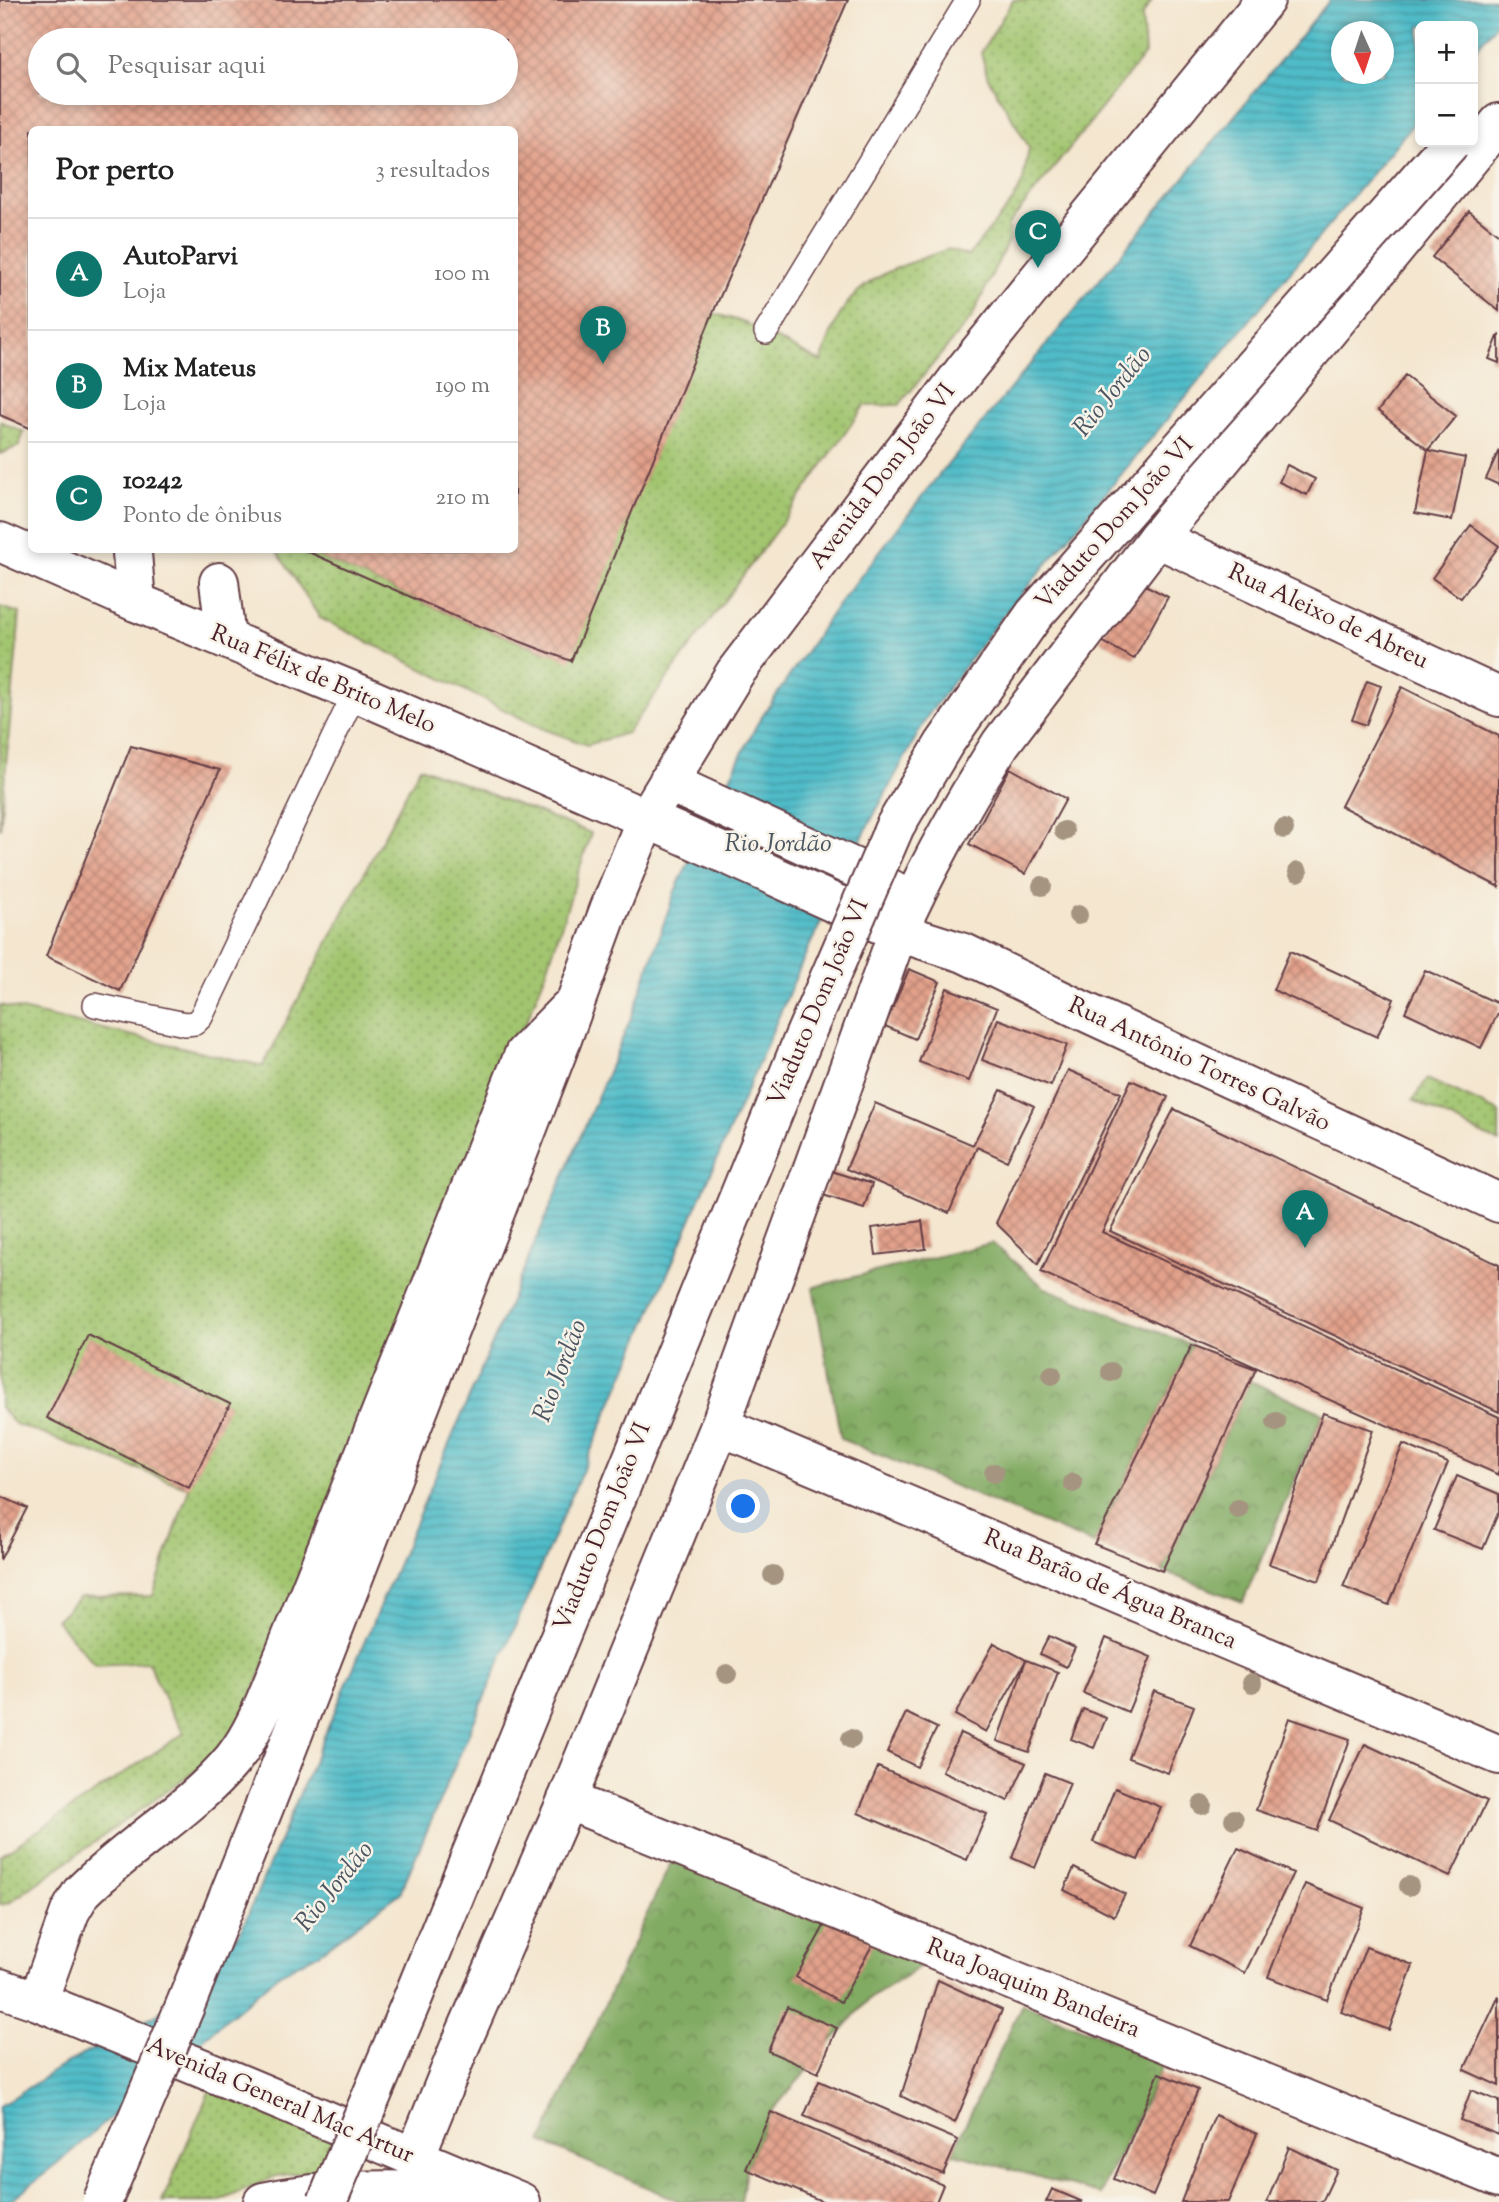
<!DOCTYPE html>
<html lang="pt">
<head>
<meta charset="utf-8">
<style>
	body { margin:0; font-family:"Sorts Mill Goudy",serif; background:#f2f2f2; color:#222 }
	.controls { position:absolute; right:21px; top:21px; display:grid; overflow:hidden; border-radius:10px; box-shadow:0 4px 10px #0003 }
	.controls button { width:63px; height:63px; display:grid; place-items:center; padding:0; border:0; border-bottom:2px solid #e0e0e0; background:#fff; color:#222; font:35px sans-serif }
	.compass { position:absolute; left:1331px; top:21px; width:63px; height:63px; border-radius:50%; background:#fff; box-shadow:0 4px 10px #0003; rotate:177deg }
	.you { position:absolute; left:744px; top:1507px; width:24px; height:24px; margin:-18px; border:5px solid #fff; border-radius:50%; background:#1a73e8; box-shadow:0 0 0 10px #1a73e833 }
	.badge { display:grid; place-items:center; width:46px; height:46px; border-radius:50%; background:#0f766e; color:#fff; font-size:23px; font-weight:700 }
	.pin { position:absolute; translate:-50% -58px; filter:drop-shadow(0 2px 4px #0008) }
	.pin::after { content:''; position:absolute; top:37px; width:24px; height:21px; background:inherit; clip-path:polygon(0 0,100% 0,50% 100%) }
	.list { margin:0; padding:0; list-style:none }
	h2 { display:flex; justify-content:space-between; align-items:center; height:91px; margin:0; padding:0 28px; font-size:30px }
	h2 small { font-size:23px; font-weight:400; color:#767676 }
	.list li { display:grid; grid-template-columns:46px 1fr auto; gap:21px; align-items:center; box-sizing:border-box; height:112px; padding:0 28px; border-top:2px solid #e0e0e0 }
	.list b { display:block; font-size:26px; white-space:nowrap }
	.list p { margin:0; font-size:23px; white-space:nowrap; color:#767676 }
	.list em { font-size:23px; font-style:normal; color:#767676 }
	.icon { flex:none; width:38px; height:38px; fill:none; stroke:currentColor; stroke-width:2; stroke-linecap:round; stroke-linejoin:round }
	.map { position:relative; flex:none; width:1499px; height:2202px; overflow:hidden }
	.search { position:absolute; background:#fff; box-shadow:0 4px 10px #0003; left:28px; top:28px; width:490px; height:77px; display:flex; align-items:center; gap:18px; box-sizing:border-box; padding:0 24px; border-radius:38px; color:#767676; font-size:26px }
	.panel { position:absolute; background:#fff; box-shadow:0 4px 10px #0003; left:28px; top:126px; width:490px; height:427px; border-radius:10px }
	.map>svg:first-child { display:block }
</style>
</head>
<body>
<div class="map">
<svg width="1499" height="2202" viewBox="0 0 1499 2202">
	<defs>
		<pattern id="grass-dots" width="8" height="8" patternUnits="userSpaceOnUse" patternTransform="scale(1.75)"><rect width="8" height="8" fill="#a2c56f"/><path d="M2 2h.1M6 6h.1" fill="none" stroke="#869f5b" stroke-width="1.8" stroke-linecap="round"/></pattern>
		<pattern id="forest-crowns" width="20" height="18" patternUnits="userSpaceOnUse" patternTransform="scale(1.75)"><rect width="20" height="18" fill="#81aa62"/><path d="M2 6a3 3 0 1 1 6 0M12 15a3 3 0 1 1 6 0" fill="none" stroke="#6c8a51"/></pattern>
		<pattern id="water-rules" width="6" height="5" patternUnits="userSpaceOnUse" patternTransform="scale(1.75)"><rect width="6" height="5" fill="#4fbcc8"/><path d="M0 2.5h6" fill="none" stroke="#4498a3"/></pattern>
		<pattern id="building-cross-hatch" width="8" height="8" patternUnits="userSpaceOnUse" patternTransform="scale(1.75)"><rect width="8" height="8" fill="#e2a18b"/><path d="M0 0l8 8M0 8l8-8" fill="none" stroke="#b98372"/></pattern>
	</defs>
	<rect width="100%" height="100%" fill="#f7f3e8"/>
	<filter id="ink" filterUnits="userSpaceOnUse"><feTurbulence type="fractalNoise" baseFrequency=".0143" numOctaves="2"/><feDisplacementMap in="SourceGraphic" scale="14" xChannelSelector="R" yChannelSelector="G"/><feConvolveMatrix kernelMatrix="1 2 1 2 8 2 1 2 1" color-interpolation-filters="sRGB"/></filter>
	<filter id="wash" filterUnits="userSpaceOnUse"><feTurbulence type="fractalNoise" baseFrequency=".00686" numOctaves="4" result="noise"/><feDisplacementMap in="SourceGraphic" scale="28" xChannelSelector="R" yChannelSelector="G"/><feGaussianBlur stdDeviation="1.57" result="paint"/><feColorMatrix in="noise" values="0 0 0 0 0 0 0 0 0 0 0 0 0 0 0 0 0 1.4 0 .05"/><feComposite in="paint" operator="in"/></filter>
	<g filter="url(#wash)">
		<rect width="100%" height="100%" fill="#f4e6cf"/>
		<!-- grass -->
		<path fill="url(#grass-dots)" stroke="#76724d" stroke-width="2" d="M1013,0H1152L1142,16L1145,54L1008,225L1009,239L972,317L899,405L864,406L792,509L627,733L587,745L541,728L320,618L276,550H304L461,619L546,652L713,313L746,323L821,362C828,341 836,316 851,299C875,271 915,262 948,249L968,256L1013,201L1023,181L1029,147L988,78L981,53Z
			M0,421L24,432L19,446L0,454Z
			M0,607L20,613L0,829Z
			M420,767L591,833L547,970L346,1472L230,1746L9,1903L0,1905V1856L184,1733L170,1711L148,1662L95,1665L56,1620L80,1597L153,1596L189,1488L15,1424L0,1407V1005L263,1066Z
			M1427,1079L1499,1112V1143L1413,1100Z
			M212,2085L334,2135L323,2169L276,2176L218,2202H162Z"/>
		<!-- forest -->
		<path fill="url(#forest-crowns)" stroke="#666446" stroke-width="2" d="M992,1243L1045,1288L1192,1345L1094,1544L841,1439L813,1287Z
			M1250,1381L1323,1413L1243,1602L1162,1571Z
			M672,1860L932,1959L868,2000L771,2112L746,2169L741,2202H681L541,2142Z
			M1022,2004L1165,2061L1100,2194L952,2153Z"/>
		<!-- water -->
		<path fill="url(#water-rules)" stroke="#4c6e7a" stroke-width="2" fill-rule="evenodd" d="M1330,0H1499V21L1473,53V26H1420V116L989,633L927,717L868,826L807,951L400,1893L316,1955L278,1975L46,2173L8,2202H0V2106L60,2067L169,2007L240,1933L632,1016L675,891L711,815L757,724L832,613L935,480ZM1342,32H1384V74H1342Z"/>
		<g id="blocks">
			<!-- building -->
			<path fill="url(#building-cross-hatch)" fill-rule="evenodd" d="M0,0H848L713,313L571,661L461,619L304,550H514V130H32V429L0,415ZM40,40H506V93H40Z
				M1469,211L1499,235V311L1432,257Z
				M1499,334V363L1489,359Z
				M1405,376L1456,416L1428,450L1378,411Z
				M1428,450L1465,458L1452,520L1415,513Z
				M1499,450V485L1486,479Z
				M1287,465L1315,479L1307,495L1279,482Z
				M1471,525L1499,546L1461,598L1432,578Z
				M1134,579L1168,597L1134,659L1100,640Z
				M1367,681L1381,686L1366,725L1352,720Z
				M1402,687L1499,736V887L1341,806Z
				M131,746L220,770L120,991L46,956Z
				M1010,768L1066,799L1025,874L969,844Z
				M1290,951L1394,999L1377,1037L1273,990Z
				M909,969L940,982L915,1039L885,1026Z
				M1425,970L1499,1004V1011L1481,1048L1405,1012Z
				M947,988L997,1008L969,1081L919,1062Z
				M998,1019L1067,1045L1051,1086L982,1060Z
				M1068,1070L1121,1093L1038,1264L996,1223Z
				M1131,1080L1168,1097L1102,1232L1499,1417V1475L1041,1272Z
				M1001,1090L1034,1106L1007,1161L977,1147L949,1213L846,1169L875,1103L973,1145Z
				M1174,1109L1499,1265V1412L1110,1231Z
				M831,1171L872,1184L864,1208L823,1195Z
				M922,1221L926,1249L876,1255L872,1228Z
				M88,1335L230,1404L189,1488L47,1418Z
				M1192,1345L1256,1369L1162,1571L1094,1544Z
				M1323,1413L1373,1430L1319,1581L1269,1564Z
				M1403,1444L1448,1463L1389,1605L1343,1587Z
				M1457,1476L1499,1494V1511L1483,1549L1434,1530Z
				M0,1496L27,1508L0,1560Z
				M1049,1636L1075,1648L1066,1667L1040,1654Z
				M1106,1638L1151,1657L1128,1712L1083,1693Z
				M994,1643L1026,1660L1058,1672L1029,1752L997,1741L1026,1660L986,1732L955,1715Z
				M1154,1691L1194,1706L1168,1773L1128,1758Z
				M1083,1709L1106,1718L1094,1748L1071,1739Z
				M906,1713L937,1728L917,1767L887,1752Z
				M1289,1718L1350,1739L1317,1831L1256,1810Z
				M960,1733L1026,1763L1008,1801L942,1771Z
				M1365,1744L1487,1801L1450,1877L1329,1820Z
				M878,1767L987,1814L967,1860L858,1813Z
				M1045,1773L1070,1783L1035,1868L1012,1858Z
				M1115,1788L1161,1807L1138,1860L1093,1842Z
				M1238,1848L1293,1873L1245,1973L1190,1946Z
				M1074,1868L1125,1894L1114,1916L1064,1890Z
				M1305,1884L1364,1908L1327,2000L1268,1977Z
				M829,1917L874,1942L841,2002L796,1977Z
				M1366,1947L1413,1965L1389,2030L1341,2012Z
				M938,1980L1002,2010L955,2123L901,2096Z
				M1499,1996V2086L1464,2070Z
				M787,2007L837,2028L818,2073L768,2051Z
				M1159,2073L1198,2090L1153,2196L1114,2179Z
				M819,2081L958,2140L943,2174L804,2116Z
				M1471,2090L1499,2101V2135L1460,2120Z
				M771,2112L943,2185L936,2202H824L746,2169Z
				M1215,2115L1257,2134L1228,2202H1181Z
				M1289,2147L1337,2170L1322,2202H1267Z
				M1052,2189L1083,2202H1046Z"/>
		</g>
	</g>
	<g filter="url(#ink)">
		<use href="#blocks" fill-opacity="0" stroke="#643d44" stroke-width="2"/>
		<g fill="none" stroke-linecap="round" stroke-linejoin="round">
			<!-- lane casing -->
			<g stroke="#643d44" stroke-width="26">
				<path id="lane" d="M766,332L968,0
					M95,1005L185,1024L195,1023L201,1017L355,692"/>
			</g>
			<!-- street casing -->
			<g stroke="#643d44" stroke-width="42">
				<path id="street" d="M1157,538L1499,697
					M132,553L136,602
					M219,582L226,639
					M720,1426L1499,1755
					M567,1800L1499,2178"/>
			</g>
			<!-- secondary casing -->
			<g stroke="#643d44" stroke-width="42">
				<path id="secondary" d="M0,542L136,602L355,692L679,833L898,932L964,953L1077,1008L1499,1203
					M668,782L855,868L901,895
					M0,1988L38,2001L245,2086L521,2202
					M38,2001L70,1912L81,1893C128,1845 190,1811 233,1759C257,1729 270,1688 285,1653L524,1054L568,1009
					M185,2006L282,1762L558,1050L609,910L646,819L735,673L967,367L1265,0
					M415,2157L460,2046L567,1800L720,1426L898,932C927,867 963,803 1001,743L1157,538L1499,123
					M263,2202C332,2187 404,2189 474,2194"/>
			</g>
			<!-- lane -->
			<use href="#lane" stroke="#fff" stroke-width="23"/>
			<!-- street -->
			<use href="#street" stroke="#fff" stroke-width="38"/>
			<!-- secondary -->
			<use href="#secondary" stroke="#fff" stroke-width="38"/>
			<!-- secondary-bridge casing -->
			<g stroke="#643d44" stroke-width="42" stroke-linecap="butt">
				<path id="secondary-bridge" d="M102,2202L185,2006
					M327,2202L412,2000L804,1037L895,826L944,744L1034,615L1451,142"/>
			</g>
			<!-- secondary-bridge -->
			<use href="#secondary-bridge" stroke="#fff" stroke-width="38"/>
		</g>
		<!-- trees -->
		<g fill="#a59480">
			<circle cx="1284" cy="829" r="10"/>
			<circle cx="1064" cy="831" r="10"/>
			<circle cx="1298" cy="872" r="10"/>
			<circle cx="1042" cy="886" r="10"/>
			<circle cx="1078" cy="915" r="10"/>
			<circle cx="1111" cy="1372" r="10"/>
			<circle cx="1052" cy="1375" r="10"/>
			<circle cx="1276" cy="1422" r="10"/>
			<circle cx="994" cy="1473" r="10"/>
			<circle cx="1073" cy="1483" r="10"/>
			<circle cx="1238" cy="1509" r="10"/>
			<circle cx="773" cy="1575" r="10"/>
			<circle cx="727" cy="1674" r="10"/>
			<circle cx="1252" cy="1683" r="10"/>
			<circle cx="851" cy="1739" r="10"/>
			<circle cx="1202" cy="1805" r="10"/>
			<circle cx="1234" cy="1819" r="10"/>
			<circle cx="1409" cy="1886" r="10"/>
		</g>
	</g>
	<g text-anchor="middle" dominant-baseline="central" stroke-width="5" stroke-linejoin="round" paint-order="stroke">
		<!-- street labels -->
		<g font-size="24" fill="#4a1f2b" stroke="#f7f3e8">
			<text transform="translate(883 477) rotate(-53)">Avenida Dom João VI</text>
			<text transform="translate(1115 524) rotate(-48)">Viaduto Dom João VI</text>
			<text transform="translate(1328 617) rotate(25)">Rua Aleixo de Abreu</text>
			<text transform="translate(323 680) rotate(23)">Rua Félix de Brito Melo</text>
			<text transform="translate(819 1003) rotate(-67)">Viaduto Dom João VI</text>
			<text transform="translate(1199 1065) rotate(25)">Rua Antônio Torres Galvão</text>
			<text transform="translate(603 1527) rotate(-68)">Viaduto Dom João VI</text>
			<text transform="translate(1110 1590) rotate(23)">Rua Barão de Água Branca</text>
			<text transform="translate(1033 1989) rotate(22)">Rua Joaquim Bandeira</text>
			<text transform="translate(280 2101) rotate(23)">Avenida General Mac Artur</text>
		</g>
		<!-- water labels -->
		<g font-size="26" font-style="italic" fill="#4c5662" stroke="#f7f3e8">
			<text transform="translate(1113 392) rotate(-51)">Rio Jordão</text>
			<text x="778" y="844">Rio Jordão</text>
			<text transform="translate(561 1371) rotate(-69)">Rio Jordão</text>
			<text transform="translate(335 1887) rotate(-51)">Rio Jordão</text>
		</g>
	</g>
</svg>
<div class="controls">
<button>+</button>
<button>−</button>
</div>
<svg class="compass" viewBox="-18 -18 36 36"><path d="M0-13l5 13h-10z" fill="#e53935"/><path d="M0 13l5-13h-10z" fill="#767676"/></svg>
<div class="you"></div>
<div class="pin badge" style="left:1305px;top:1248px">A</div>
<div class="pin badge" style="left:603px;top:364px">B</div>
<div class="pin badge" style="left:1038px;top:268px">C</div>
<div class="search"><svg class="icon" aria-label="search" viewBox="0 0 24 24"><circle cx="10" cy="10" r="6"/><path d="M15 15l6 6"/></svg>Pesquisar aqui</div>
<section class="panel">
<h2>Por perto<small>3 resultados</small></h2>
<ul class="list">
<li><span class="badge">A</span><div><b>AutoParvi</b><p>Loja</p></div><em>100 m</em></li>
<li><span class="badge">B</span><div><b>Mix Mateus</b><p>Loja</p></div><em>190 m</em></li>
<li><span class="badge">C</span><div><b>10242</b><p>Ponto de ônibus</p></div><em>210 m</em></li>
</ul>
</section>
</div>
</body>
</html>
